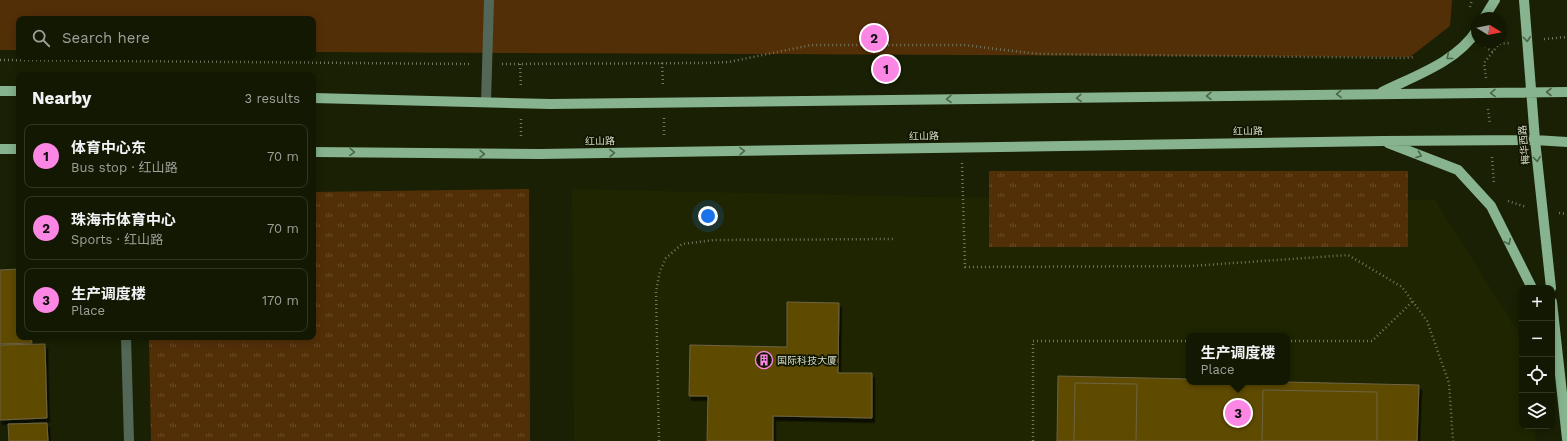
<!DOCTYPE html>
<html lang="en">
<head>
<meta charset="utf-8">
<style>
	body { margin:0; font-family:"Work Sans","Noto Sans SC",sans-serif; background:#1c210c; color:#f1f3f6 }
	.controls { position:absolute; right:12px; bottom:12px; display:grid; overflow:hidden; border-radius:8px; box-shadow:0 2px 10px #0003 }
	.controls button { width:36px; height:36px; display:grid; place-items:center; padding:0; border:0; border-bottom:1px solid #323724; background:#131802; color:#f1f3f6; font:20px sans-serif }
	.compass { position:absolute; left:1471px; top:12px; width:36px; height:36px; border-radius:50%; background:#131802; box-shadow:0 2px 10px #0003; rotate:100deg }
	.you { position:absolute; left:708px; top:216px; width:14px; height:14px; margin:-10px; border:3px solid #fff; border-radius:50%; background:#1a73e8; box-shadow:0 0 0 6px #1a73e833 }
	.badge { display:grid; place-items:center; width:26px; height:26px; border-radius:50%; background:#fc86e3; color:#111; font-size:13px; font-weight:700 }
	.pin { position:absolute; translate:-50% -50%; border:2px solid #fff; box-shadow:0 1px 4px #0006 }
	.popup { position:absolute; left:1186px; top:333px; width:104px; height:52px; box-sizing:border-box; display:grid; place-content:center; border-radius:8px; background:#131802; filter:drop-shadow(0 1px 3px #0005); font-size:13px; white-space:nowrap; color:#9da099 }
	.popup b { font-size:15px; color:#f1f3f6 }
	.popup::after { content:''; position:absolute; left:50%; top:100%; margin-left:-8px; border:8px solid transparent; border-top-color:#131802 }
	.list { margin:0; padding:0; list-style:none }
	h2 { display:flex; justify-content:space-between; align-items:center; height:52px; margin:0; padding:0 16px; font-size:17px }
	h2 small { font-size:13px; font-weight:400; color:#9da099 }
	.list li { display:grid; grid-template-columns:26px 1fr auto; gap:12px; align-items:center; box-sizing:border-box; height:64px; margin:0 8px 8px; padding:0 8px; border:1px solid #323724; border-radius:8px }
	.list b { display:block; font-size:15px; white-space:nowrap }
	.list p { margin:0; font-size:13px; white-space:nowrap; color:#9da099 }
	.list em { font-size:13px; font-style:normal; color:#9da099 }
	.icon { flex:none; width:22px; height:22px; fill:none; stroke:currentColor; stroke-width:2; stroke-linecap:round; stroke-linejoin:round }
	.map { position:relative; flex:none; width:1567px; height:441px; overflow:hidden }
	.search { position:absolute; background:#131802; box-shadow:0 2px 10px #0003; left:16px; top:16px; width:300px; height:44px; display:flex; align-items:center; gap:10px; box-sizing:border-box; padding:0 14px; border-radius:8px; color:#9da099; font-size:15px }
	.panel { position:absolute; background:#131802; box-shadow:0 2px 10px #0003; left:16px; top:72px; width:300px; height:268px; border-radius:8px }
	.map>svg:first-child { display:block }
</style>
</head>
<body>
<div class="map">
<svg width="1567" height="441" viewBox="0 0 1567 441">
	<defs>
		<pattern id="grass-tufts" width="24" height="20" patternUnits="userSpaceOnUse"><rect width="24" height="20" fill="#532f08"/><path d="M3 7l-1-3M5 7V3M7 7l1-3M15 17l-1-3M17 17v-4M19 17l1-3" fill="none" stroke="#6b4d2b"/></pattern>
		<filter id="shadow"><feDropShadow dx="2.5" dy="4.5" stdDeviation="0" flood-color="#0009"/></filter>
	</defs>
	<rect width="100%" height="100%" fill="#192003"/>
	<!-- built -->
	<path fill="#1e2500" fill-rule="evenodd" d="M572,189L935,197L1435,200L1518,331L1522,354V426H1534L1536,441H574ZM1189,336H1287V382H1189Z"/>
	<!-- grass -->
	<path fill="url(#grass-tufts)" d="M989,171H1408V247H989Z
		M529,189L530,441H151L149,337H313V192Z"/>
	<!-- garden -->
	<path fill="#532f08" d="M0,0H1452L1450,26L1410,57L313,52V19H19V50H0Z"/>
	<!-- building -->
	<path fill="#5e4b05" stroke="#6f6443" filter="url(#shadow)" d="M19,269V337H31L32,343L0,344V270Z
		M787,302L839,303L838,373H872V418L773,416V441H707L708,396H689L690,345L787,347Z
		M45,344L47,418L0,420V345Z
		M1058,376L1189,379V382H1287L1419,385L1417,441H1057Z
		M1075,383L1137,384L1136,441H1074Z
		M1263,390L1377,392V441H1262Z
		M47,423L48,441H9L8,424Z"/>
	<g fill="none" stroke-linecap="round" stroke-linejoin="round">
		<!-- path -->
		<path stroke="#727860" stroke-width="2.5" stroke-dasharray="1 3" stroke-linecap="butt" d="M1470,7L1472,0
			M1544,39L1567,37
			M1485,47L1493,52
			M0,60L471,64
			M662,63L663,87
			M502,64L707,63L729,62L811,45H964L1038,54L1406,58L1415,57
			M520,64L521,88
			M1486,78L1484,63L1499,44L1511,43
			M1488,109L1490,124
			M664,118V137
			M521,119V138
			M1492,157L1494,184
			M962,163L965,267L1191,266L1348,255L1402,287L1427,321L1449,383L1453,441
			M1508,201L1526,207
			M1559,213L1567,214
			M1287,341H1372L1412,302
			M659,441L656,291L660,271L666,258L682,244L714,240L894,239
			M1033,441V341H1189"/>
		<!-- minor -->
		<path stroke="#526755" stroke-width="10" d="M486,102L489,0
			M126,337L129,441"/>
		<!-- major -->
		<path stroke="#87b38e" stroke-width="10" d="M1524,0L1535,140L1551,288
			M1484,18L1495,0
			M0,91H19
			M1382,92C1414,76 1457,62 1477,30
			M313,98L550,104L1567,92
			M1388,143L1458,170L1491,206L1532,288
			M0,149H19
			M313,152L540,154L1383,141L1535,140L1567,142
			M1552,302L1567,439"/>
	</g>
	<!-- one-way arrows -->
	<defs><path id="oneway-chevron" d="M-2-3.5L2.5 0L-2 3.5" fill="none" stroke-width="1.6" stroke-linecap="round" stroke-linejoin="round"/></defs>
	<g stroke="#4c6447">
		<use href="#oneway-chevron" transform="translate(1527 39) rotate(85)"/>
		<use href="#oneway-chevron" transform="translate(1449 57) rotate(141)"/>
		<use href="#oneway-chevron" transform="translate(1549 92) rotate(-180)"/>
		<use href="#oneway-chevron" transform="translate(1493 93) rotate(179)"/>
		<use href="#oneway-chevron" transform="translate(1339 94) rotate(179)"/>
		<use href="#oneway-chevron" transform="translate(1209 96) rotate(179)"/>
		<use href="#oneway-chevron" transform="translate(1079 98) rotate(179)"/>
		<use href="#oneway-chevron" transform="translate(949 99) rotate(179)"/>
		<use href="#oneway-chevron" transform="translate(742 151) rotate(-1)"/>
		<use href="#oneway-chevron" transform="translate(352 152) rotate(1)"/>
		<use href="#oneway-chevron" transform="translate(612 153) rotate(-1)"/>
		<use href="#oneway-chevron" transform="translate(482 154) rotate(1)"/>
		<use href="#oneway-chevron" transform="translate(1419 155) rotate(21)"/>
		<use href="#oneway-chevron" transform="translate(1537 159) rotate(84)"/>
		<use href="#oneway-chevron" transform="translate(1508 242) rotate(64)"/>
	</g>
	<!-- icons -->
	<defs>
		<g id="building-ring" transform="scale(0.9)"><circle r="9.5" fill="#111600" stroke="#fc86e3" stroke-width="1.5"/><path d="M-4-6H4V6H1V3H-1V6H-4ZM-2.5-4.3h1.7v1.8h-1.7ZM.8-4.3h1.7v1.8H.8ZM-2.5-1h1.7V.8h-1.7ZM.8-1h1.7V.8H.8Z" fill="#fc86e3"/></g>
	</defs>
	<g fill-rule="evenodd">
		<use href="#building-ring" x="764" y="360"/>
	</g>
	<g text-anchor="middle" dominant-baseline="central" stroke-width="3.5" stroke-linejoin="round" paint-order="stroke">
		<!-- street labels -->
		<g font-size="10" fill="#d8ddcb" stroke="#111600">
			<text transform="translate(1248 131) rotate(-1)">红山路</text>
			<text transform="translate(924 136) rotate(-1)">红山路</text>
			<text transform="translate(600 141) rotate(-1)">红山路</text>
			<text transform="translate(1524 145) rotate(-95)">梅华西路</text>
		</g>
		<!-- poi labels -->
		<g font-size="10" fill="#d8ddcb" stroke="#111600" text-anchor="start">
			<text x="777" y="360">国际科技大厦</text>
		</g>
	</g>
</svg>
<div class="controls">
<button>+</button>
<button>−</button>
<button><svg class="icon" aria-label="locate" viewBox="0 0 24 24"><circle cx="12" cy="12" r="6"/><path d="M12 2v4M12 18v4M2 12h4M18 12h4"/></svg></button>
<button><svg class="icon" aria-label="layers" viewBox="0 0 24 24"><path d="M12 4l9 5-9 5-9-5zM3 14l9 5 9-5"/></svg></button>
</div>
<svg class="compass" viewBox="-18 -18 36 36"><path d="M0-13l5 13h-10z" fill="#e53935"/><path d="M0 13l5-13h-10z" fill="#9da099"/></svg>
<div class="you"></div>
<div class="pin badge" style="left:886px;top:69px">1</div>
<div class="pin badge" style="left:874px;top:38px">2</div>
<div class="pin badge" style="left:1238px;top:413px">3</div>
<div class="popup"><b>生产调度楼</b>Place</div>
<div class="search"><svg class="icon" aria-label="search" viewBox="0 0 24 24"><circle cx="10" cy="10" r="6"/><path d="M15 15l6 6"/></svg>Search here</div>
<section class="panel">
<h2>Nearby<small>3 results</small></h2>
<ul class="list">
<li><span class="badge">1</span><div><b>体育中心东</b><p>Bus stop · 红山路</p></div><em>70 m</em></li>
<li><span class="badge">2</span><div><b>珠海市体育中心</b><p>Sports · 红山路</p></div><em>70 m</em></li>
<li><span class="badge">3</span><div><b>生产调度楼</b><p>Place</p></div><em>170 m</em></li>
</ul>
</section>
</div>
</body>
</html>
